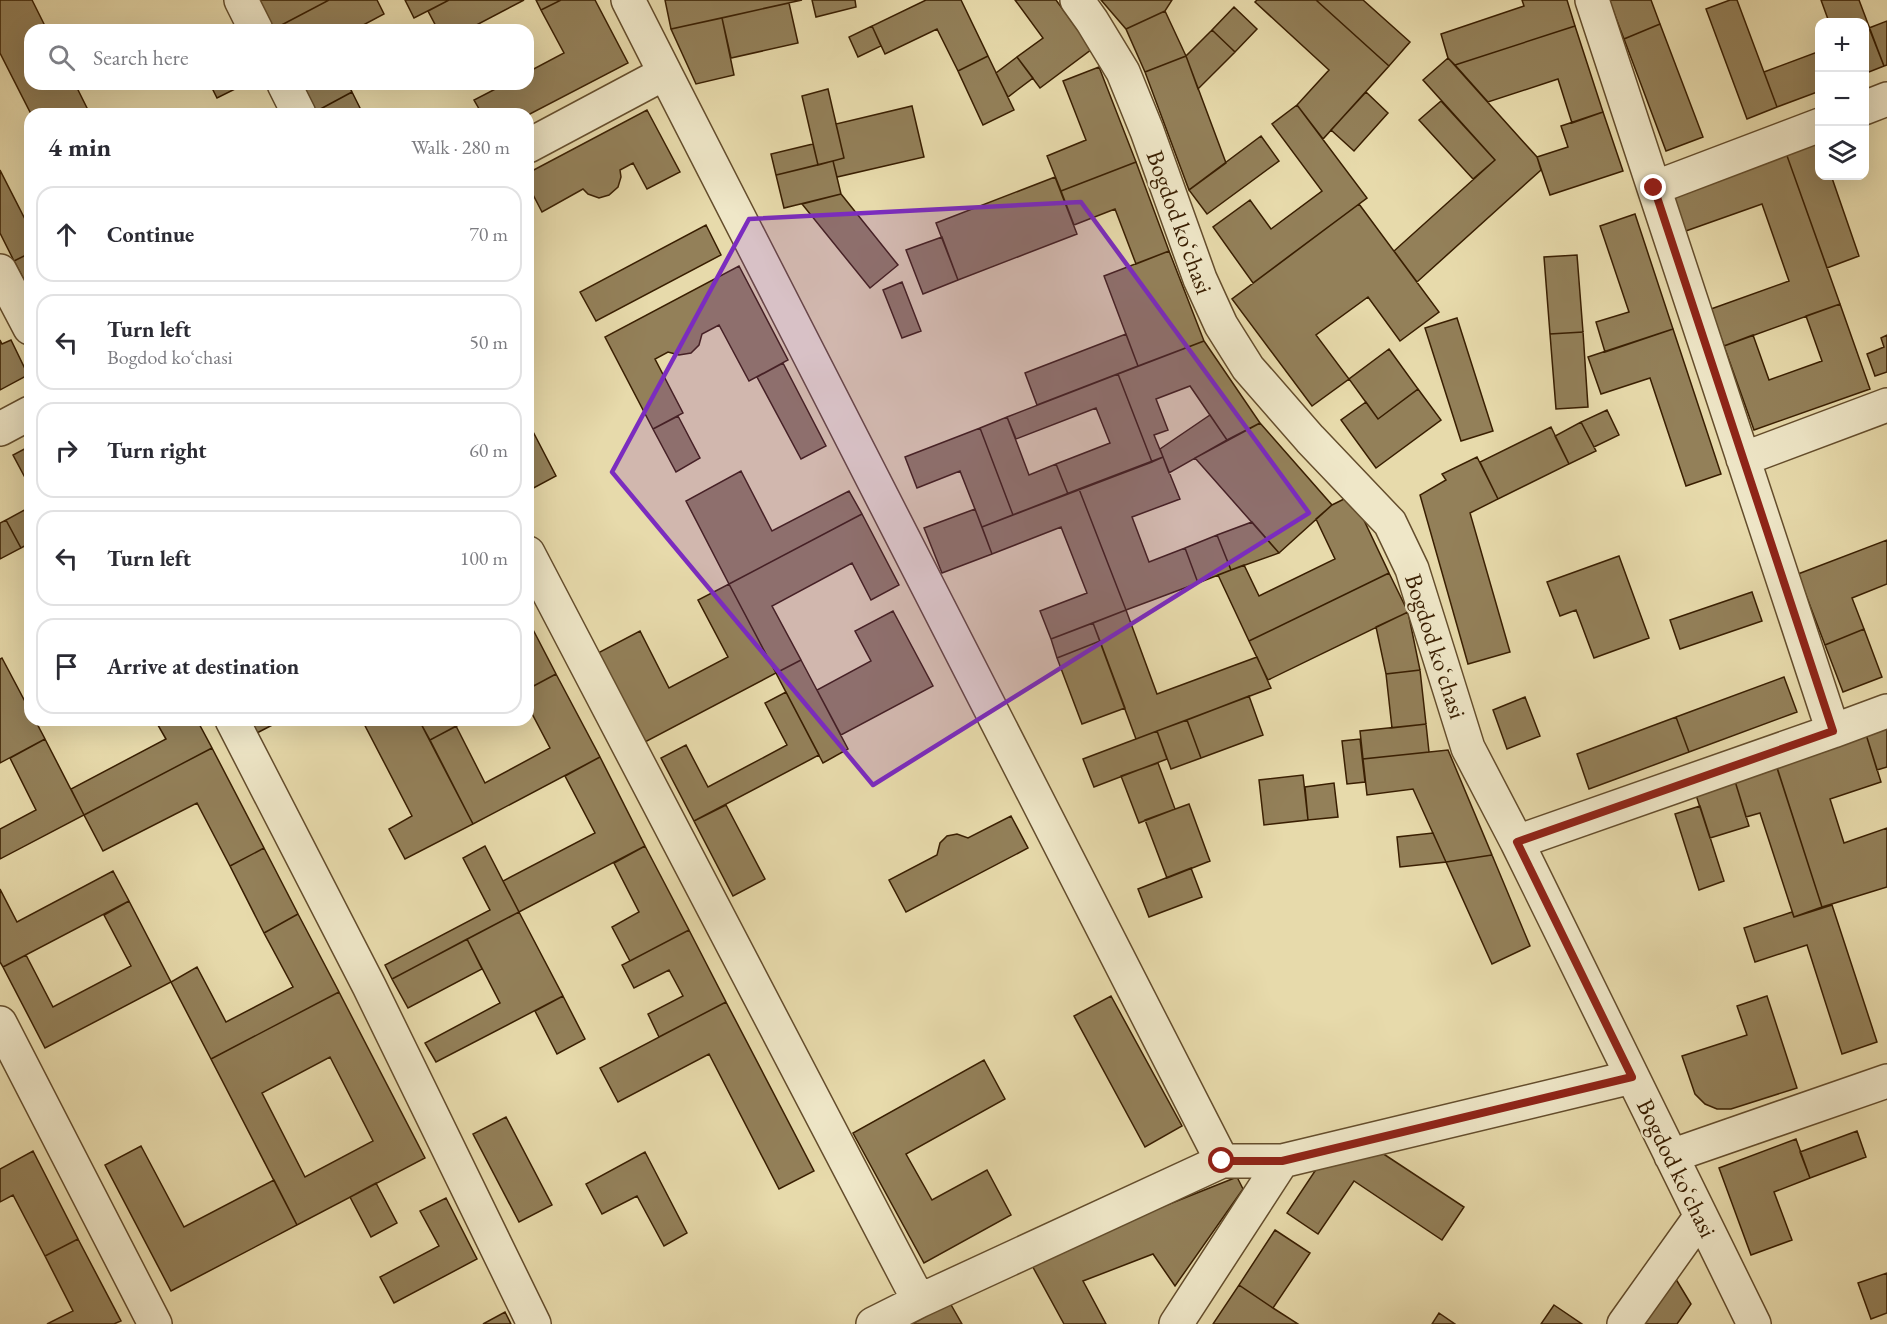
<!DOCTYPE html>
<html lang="en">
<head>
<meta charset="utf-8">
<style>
	body { margin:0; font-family:"EB Garamond",serif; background:#f2f2f3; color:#2b2b33 }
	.controls { position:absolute; right:18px; top:18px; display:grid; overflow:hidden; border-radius:12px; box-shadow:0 6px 24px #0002 }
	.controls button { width:54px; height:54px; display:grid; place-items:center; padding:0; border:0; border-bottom:2px solid #e1e1e2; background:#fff; color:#2b2b33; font:30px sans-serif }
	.stop { position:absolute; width:18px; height:18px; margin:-14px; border:4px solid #8f2418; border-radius:50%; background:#fff }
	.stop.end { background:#8f2418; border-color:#fff; box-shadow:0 2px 6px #0008 }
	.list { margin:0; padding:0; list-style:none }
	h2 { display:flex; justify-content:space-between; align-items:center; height:78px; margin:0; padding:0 24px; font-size:26px }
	h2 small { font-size:20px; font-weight:400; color:#7c7c81 }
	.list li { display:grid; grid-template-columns:39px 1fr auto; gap:18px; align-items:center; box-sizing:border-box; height:96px; margin:0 12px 12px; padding:0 12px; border:2px solid #e1e1e2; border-radius:18px }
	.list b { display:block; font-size:22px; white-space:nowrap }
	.list p { margin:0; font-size:20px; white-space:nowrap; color:#7c7c81 }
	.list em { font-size:20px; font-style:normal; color:#7c7c81 }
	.icon { flex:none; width:33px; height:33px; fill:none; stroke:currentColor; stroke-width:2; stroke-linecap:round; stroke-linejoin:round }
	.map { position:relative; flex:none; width:1887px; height:1324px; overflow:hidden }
	.search { position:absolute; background:#fff; box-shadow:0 6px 24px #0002; left:24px; top:24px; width:510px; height:66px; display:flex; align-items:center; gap:15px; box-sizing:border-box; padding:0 21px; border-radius:18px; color:#7c7c81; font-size:22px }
	.panel { position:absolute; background:#fff; box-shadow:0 6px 24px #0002; left:24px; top:108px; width:510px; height:618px; border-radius:18px }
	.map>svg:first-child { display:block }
</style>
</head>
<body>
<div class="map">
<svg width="1887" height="1324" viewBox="0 0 1887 1324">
	<rect width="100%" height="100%" fill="#e7daab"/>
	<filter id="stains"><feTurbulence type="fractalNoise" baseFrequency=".00333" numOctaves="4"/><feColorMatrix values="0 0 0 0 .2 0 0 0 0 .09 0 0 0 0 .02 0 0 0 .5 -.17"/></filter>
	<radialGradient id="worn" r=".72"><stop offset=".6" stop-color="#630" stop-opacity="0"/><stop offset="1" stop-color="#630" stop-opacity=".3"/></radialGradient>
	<!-- building -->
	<path fill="#938059" stroke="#391e01" stroke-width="1.5" fill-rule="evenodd" d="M0,0H32L47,30H30V84H75L90,114H31L0,53Z
		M254,0H329L272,30Z
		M329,0H377L384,14L354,30H272Z
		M405,0H449L414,18Z
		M449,0H524L467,30H438L428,11Z
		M536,0H561L541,10Z
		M561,0H595L628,63L528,115L482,114L474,100L505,84H528V72L564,53L541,10Z
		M665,0H802L671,29Z
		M812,0H855L856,7L816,17Z
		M926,0H961L988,56L958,71L937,29L885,54L872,26Z
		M1015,0H1056L1092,49L1040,88L1017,57L1043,38Z
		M1101,0H1172L1165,11L1126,29Z
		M1257,0H1316L1389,66L1323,139L1297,105L1329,70L1255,2Z
		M1316,0H1363L1410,42L1389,66Z
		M1522,0H1567L1575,26L1455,65L1448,58L1441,34L1524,6Z
		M1609,0H1651L1660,24L1624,39Z
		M1730,0H1737L1777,107L1747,119L1706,9Z
		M1821,0H1859L1884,66L1864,74V22H1829Z
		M789,3L798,43L731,58L722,18Z
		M1234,7L1257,29L1235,52L1212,30Z
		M1165,11L1186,56L1145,72L1126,29Z
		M722,18L734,75L696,84L671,29Z
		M1887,21V65L1884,66L1869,28Z
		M1660,24L1703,137L1666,151L1624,39Z
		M872,26L881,46L858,57L849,37Z
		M1575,26L1603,112L1572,123L1558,79L1488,102L1455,65Z
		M1212,30L1235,52L1198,89L1186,56Z
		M1820,51V91L1777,107L1764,72Z
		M988,56L1014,110L983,125L958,71Z
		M1186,56L1226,163L1189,190L1145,72Z
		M1017,57L1033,78L1008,97L996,73Z
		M1448,58L1537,157L1541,170L1417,282L1394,251L1495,160L1423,80Z
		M1099,67L1136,162L1061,191L1047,156L1086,140L1063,81Z
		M210,84H245L217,98Z
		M297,84H348L352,92L313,113Z
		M828,89L844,158L818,165L802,96Z
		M352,92L363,114H313V113Z
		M1366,92L1388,113L1354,151L1331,130Z
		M1441,101L1495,160L1473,179L1419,120Z
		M1297,105L1367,198L1253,283L1213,227L1250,200L1271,229L1322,191L1272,124Z
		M912,106L924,157L837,177L833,161L844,158L836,124Z
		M647,110L680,172L647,189L633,163L620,170L621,177L618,187L609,195L599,198L588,194L583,189L542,212L528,185V173Z
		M1603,112L1623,171L1550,195L1537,157L1568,147L1561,126Z
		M1261,136L1279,161L1207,214L1189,190Z
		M1820,141V176H1840L1832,178L1859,256L1827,268L1786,153Z
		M813,144L818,165L776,175L771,154Z
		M1786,153L1840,304L1724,346L1711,309L1789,281L1762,204L1683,232L1670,194Z
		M833,161L841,194L784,208L776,175Z
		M1136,162L1169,251L1136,264L1115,209L1074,225L1061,191Z
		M0,170L28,225H30V253L14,261L0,233Z
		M1055,177L1077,234L958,280L936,223Z
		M841,194L898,265L870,288L802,204Z
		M1359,204L1439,312L1400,341L1368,297L1316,335L1349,379L1312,406L1232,299Z
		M1635,214L1673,329L1605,352L1596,322L1629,312L1600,226Z
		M706,225L721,255L596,321L580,292Z
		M942,237L958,280L923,294L906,250Z
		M1169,251L1204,341L1138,366L1104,276Z
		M30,253V291L14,261Z
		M1577,255L1583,332L1550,334L1544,257Z
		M739,266L788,360L749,381L719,325L702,334L699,345L691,353L679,355L668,352L655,359L683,413L653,429L605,337Z
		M902,282L921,331L902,338L883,290Z
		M1840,304L1870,389L1754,430L1724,346L1753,335L1769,380L1822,361L1806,316Z
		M1457,318L1493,431L1461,441L1425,328Z
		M1673,329L1721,474L1686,486L1650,378L1601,394L1588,357Z
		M1583,332L1588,407L1556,409L1550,334Z
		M1126,334L1138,366L1037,405L1025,373Z
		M1887,335V372L1875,376L1867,354L1884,347L1881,338Z
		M0,340L2,344L11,340L28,375L0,390Z
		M1204,341L1260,423L1227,440L1190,386L1156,399L1168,430L1154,435L1163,457L1152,462L1118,374Z
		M1389,349L1418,389L1378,419L1349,379Z
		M783,363L826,446L801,459L757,377Z
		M1118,374L1152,462L1068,494L1056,464L1110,443L1096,408L1016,439L1007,417Z
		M1418,389L1441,420L1376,468L1341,420L1366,402L1378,419Z
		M1607,410L1619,435L1594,447L1581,422Z
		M1210,415L1227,440L1169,473L1160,449Z
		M678,416L700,458L676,472L653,429Z
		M1007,417L1029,475L1056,464L1068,494L1013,515L980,428Z
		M528,422L556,476L528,491Z
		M1581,422L1596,451L1569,464L1555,436Z
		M1260,423L1332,505L1279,553L1195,458Z
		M1551,427L1569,464L1498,499L1480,462Z
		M980,428L1013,515L982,527L960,471L917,488L905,457Z
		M30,446V487L13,455Z
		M1163,457L1180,499L1132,517L1149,562L1185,548L1198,583L1126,610L1079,489Z
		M1477,457L1498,499L1470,513L1510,652L1468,664L1420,495L1446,480L1442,474Z
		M741,471L772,531L849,491L862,514L729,584L686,501Z
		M1079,489L1126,610L1051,639L1040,611L1087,593L1061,527L992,554L982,527Z
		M1352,495L1389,573L1249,641L1218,575L1244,565L1259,596L1335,559L1316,519L1332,505Z
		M30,507V543L21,548L6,520Z
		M975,509L992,554L942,573L924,528Z
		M862,514L899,585L871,600L852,563L772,606L801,660L776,673L729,584Z
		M6,520L21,548L0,559V523Z
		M1252,522L1279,553L1231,570L1217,535Z
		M1217,535L1231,570L1198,583L1185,548Z
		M1887,540V584L1852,598L1864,629L1825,645L1798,574Z
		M1619,556L1649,638L1594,658L1576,610L1560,616L1547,582Z
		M1389,573L1408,612L1268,680L1249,641Z
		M729,584L776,673L645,742L598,653L640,631L669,688L728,657L698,600Z
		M1752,592L1762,621L1680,649L1670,620Z
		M1126,610L1157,694L1257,657L1271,688L1136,739L1093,623Z
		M893,611L933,686L841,735L817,690L871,661L855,631Z
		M1408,612L1420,670L1386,674L1376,627Z
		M528,620L556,674L528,689Z
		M1093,623L1100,641L1057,658L1051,639Z
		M1864,629L1882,677L1843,692L1825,645Z
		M1100,641L1125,708L1082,724L1057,658Z
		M2,658L30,711V720H35L45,739L0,763V659Z
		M801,660L848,749L823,763L776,673Z
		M1420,670L1426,724L1392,728L1386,674Z
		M556,674L600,757L473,824L430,740L456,726L485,783L550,748L528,706V689Z
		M1784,677L1797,712L1689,752L1676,717Z
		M786,692L819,755L694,821L661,758L686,745L708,787L787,745L765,703Z
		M1249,696L1263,735L1201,758L1187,720Z
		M1525,697L1540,736L1507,749L1493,710Z
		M1676,717L1689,752L1589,789L1577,754Z
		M155,720H197L212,748L84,815L71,789L166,739Z
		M250,720H282L257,733Z
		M362,720H419L473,824L405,859L389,829L412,816Z
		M419,720H468L430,740Z
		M1187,720L1201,758L1171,769L1157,731Z
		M1887,721V767L1877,770L1864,728Z
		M1426,724L1429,752L1363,759L1360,731Z
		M1864,728L1881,782L1830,799L1844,843L1887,828V887L1822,907L1774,758Z
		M1157,731L1167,759L1094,787L1083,759Z
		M45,739L84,815L0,859V829L36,810L10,758Z
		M1360,739L1365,782L1347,784L1342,741Z
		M212,748L264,848L230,866L197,803L103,851L84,815Z
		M1448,750L1492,855L1446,862L1413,789L1367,795L1363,759Z
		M600,757L645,846L519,912L503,881L595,833L565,776Z
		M1158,763L1175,809L1139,823L1121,776Z
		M1776,765L1822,907L1794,917L1760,813L1746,817L1734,778Z
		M1303,775L1308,820L1264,825L1259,780Z
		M1734,778L1749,826L1710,838L1695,792Z
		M1334,783L1338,817L1308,820L1305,787Z
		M1189,804L1210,861L1167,878L1145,820Z
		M726,805L765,879L733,896L694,821Z
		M1700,806L1724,881L1699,890L1675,814Z
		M1011,816L1028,848L906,912L889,880L937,855L940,843L947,836L957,834L968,838Z
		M1433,833L1446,862L1400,867L1397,837Z
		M485,846L519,912L392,979L385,965L490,910L463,858Z
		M645,846L689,930L630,961L612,927L639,912L614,863Z
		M264,848L298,914L264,933L230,866Z
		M1492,855L1530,946L1492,964L1446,862Z
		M1191,868L1202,897L1149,917L1138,889Z
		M113,871L129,901L3,967L0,962V889L17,922Z
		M129,901L171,982L45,1048L3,967L26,955L53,1007L131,966L104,915Z
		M1832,905L1877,1042L1842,1054L1807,945L1755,962L1744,928L1792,912L1794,917Z
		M519,912L563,996L436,1062L425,1043L500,1003L467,939Z
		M298,914L339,992L211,1059L171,982L197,967L226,1022L293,987L264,933Z
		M689,930L726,1002L659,1037L648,1014L683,996L669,970L634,988L622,965Z
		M467,939L482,969L408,1008L392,979Z
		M339,992L425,1158L297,1225L211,1059ZM330,1057L373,1141L305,1177L262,1093Z
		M563,996L585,1039L557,1054L535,1011Z
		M1111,996L1182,1126L1145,1147L1074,1016Z
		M1767,996L1797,1088L1731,1109H1717L1705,1104L1695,1094L1682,1056L1747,1035L1737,1006Z
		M726,1002L814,1171L779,1189L709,1054L618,1102L600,1068Z
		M984,1060L1005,1099L906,1154L932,1200L987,1170L1011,1215L924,1263L853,1133Z
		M506,1117L552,1205L519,1222L473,1134Z
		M1857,1131L1866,1157L1810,1178L1800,1152Z
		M1796,1139L1810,1178L1774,1192L1792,1240L1751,1255L1719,1168Z
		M141,1146L184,1227L274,1180L297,1225L171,1291L105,1165Z
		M1376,1149L1464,1207L1442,1240L1354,1181L1318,1234L1287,1213L1323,1159Z
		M33,1151L78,1239L45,1256L13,1195L0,1202V1169Z
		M645,1152L687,1233L664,1246L637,1196L602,1214L586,1184Z
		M1237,1177L1243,1189L1175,1286L1153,1254L1083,1281L1106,1324H1064L1029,1260Z
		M376,1183L397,1223L371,1237L350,1197Z
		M446,1198L477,1259L394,1303L380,1277L439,1246L420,1211Z
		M1275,1230L1310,1253L1273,1308L1239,1285Z
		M78,1239L121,1321L114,1324H47L73,1311L45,1256Z
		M1887,1273V1313L1871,1319L1858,1283Z
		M1674,1276L1691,1304L1677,1324H1643Z
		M1239,1285L1273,1308L1298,1324H1213Z
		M950,1303L962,1324H912Z
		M1554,1305L1582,1324H1541Z
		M505,1312L511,1324H483Z
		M1439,1313L1455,1324H1432Z"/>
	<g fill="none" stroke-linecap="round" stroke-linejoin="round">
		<!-- minor casing -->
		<g stroke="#644d2c" stroke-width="36">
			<path id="minor" d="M241,0L256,30
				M1077,0L1092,21L1123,72L1147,131L1200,279L1221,325L1248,368L1310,439L1390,523L1412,569L1468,748L1517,842L1754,1324
				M665,73L1222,1161
				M284,84L299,114
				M1864,108L1887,99
				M528,146L665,73L628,0
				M1654,188L1820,125
				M0,271L30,328
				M0,429L30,413
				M1743,459L1887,405
				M528,553L919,1301
				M232,720L369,986L534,1324
				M1833,731L1887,711
				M1517,842L1833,731L1592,0
				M0,1023L155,1324
				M1671,1156L1887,1081
				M873,1324L919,1301L1222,1161H1282L1632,1077
				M1176,1324L1282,1161
				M1624,1324L1701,1216"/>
		</g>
		<!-- minor -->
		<use href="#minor" stroke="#efe7c8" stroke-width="33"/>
	</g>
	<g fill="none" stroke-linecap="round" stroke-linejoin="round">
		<!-- route -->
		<path stroke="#8f2418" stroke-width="8" d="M1222,1161H1282L1632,1077L1517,842L1833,731L1654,188"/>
	</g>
	<!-- marked area -->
	<path fill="#7b2cbf" fill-opacity="0.2" stroke="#7b2cbf" stroke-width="4.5" stroke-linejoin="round" d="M1081,202L1309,513L873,785L612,472L749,219Z"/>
	<g text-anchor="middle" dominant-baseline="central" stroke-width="4.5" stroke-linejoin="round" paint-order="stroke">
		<!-- street labels -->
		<g font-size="24" fill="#391e01" stroke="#efe7c8">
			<text transform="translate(1180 222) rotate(70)">Bogdod koʻchasi</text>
			<text transform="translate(1436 646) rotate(72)">Bogdod koʻchasi</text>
			<text transform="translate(1677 1168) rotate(64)">Bogdod koʻchasi</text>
		</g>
	</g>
	<rect width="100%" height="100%" filter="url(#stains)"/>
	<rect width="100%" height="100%" fill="url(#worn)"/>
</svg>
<div class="controls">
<button>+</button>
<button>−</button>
<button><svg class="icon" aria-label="layers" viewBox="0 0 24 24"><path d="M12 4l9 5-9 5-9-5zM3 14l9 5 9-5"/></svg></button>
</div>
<div class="stop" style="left:1222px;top:1161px"></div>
<div class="stop end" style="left:1654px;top:188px"></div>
<div class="search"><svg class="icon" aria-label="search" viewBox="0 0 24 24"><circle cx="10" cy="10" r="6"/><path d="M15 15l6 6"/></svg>Search here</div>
<section class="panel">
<h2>4 min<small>Walk · 280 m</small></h2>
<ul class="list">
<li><svg class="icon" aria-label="ahead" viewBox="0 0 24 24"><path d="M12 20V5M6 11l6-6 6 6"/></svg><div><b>Continue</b></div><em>70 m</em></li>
<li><svg class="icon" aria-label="left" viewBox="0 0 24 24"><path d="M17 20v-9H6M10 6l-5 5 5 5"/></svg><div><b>Turn left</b><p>Bogdod koʻchasi</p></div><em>50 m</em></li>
<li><svg class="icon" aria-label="right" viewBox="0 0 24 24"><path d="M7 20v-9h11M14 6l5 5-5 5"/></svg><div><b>Turn right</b></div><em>60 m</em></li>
<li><svg class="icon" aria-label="left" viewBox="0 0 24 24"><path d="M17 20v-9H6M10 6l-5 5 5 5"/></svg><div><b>Turn left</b></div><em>100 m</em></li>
<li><svg class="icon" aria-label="arrive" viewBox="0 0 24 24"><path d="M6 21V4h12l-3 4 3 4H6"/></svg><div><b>Arrive at destination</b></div></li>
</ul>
</section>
</div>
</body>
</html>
